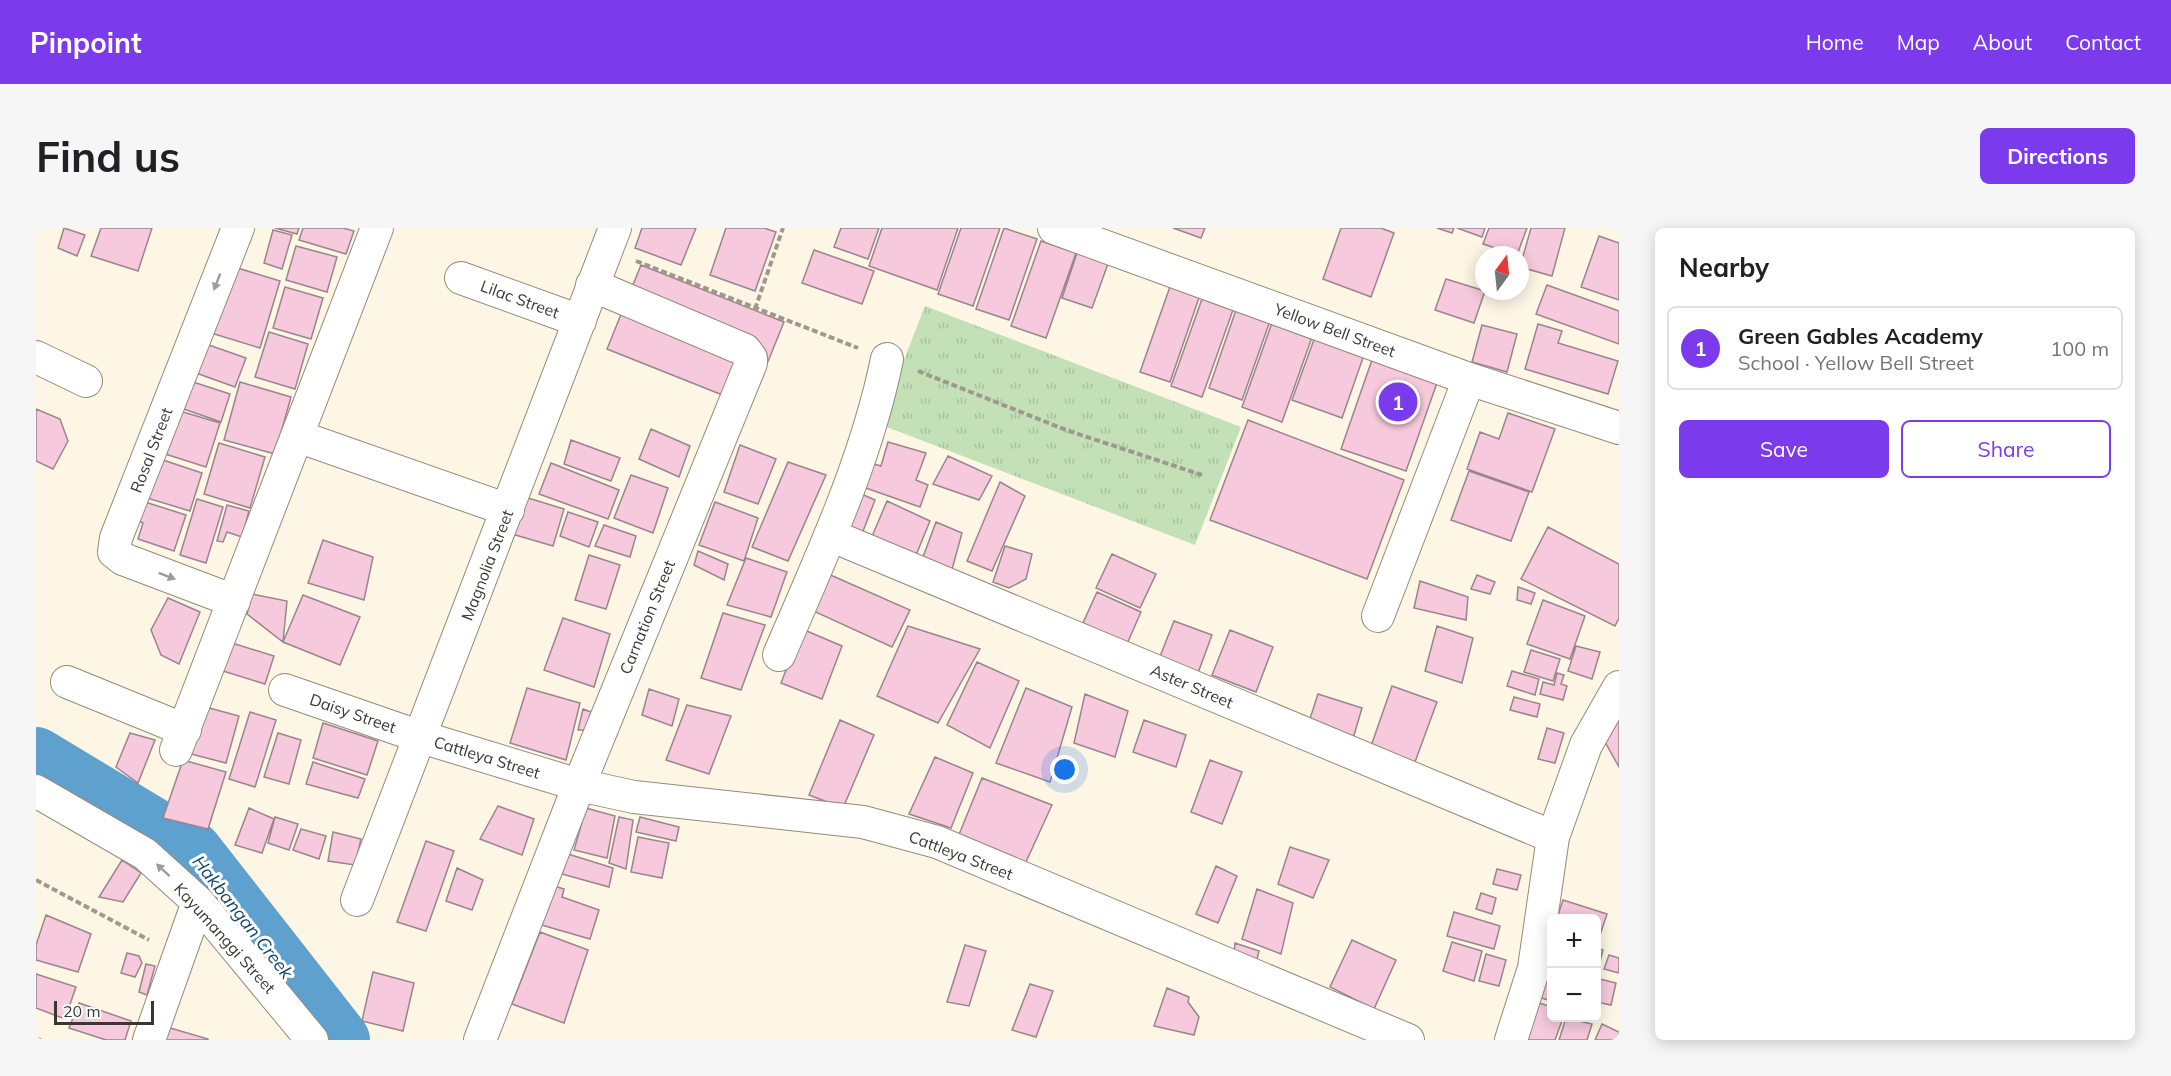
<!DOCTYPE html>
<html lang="en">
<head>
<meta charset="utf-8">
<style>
	body { margin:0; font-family:Mulish,sans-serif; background:#f6f6f6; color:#202124 }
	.controls { position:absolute; right:18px; bottom:18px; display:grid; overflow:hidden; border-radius:9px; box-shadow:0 3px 15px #0003 }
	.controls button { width:54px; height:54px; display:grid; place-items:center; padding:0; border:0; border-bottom:2px solid #e0e0e0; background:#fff; color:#202124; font:30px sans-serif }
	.compass { position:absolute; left:1439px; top:18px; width:54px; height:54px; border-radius:50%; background:#fff; box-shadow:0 3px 15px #0003; rotate:15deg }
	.scale { position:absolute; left:18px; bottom:15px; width:100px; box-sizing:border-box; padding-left:6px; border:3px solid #3b3831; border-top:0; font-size:16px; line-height:21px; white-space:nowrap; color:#3b3831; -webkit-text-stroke:4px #fff; paint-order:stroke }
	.you { position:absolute; left:1029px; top:542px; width:21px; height:21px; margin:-15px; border:4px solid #fff; border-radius:50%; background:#1a73e8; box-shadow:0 0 0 9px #1a73e833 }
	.badge { display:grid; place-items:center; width:39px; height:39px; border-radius:50%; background:#7c3aed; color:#fff; font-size:20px; font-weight:700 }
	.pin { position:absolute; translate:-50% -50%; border:3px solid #fff; box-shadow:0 2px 6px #0006 }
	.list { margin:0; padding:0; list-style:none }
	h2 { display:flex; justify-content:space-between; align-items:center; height:78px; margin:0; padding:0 24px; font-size:26px }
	h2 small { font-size:20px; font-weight:400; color:#757577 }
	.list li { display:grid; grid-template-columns:39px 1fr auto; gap:18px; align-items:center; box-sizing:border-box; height:84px; margin:0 12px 12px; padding:0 12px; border:2px solid #e0e0e0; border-radius:9px }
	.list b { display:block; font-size:22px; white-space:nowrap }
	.list p { margin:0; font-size:20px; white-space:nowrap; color:#757577 }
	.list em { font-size:20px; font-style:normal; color:#757577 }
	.actions { display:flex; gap:12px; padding:18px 24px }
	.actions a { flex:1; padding:14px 0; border:2px solid #7c3aed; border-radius:9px; text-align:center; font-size:21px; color:#7c3aed }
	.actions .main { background:#7c3aed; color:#fff }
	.map { position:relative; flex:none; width:1583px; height:812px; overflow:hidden; border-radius:9px }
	header { display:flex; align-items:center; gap:36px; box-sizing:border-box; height:84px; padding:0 30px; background:#7c3aed; color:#fff }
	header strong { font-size:28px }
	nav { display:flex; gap:33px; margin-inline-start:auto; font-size:21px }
	.intro { display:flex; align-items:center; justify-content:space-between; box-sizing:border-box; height:144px; padding:0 36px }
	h1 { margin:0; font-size:42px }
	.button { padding:15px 27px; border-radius:9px; background:#7c3aed; color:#fff; font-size:21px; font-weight:700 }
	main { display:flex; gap:36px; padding:0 36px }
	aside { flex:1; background:#fff; border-radius:9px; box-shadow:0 3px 15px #0003 }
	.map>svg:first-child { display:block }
</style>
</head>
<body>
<header>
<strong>Pinpoint</strong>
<nav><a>Home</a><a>Map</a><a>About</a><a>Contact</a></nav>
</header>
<div class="intro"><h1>Find us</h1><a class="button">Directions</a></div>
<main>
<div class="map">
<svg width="1583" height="812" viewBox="0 0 1583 812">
	<defs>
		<pattern id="park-tufts" width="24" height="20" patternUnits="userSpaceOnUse" patternTransform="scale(1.5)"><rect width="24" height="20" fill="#c3e0b7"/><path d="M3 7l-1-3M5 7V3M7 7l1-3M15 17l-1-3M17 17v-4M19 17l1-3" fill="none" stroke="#a8c19e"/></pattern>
	</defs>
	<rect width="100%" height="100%" fill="#fef6e4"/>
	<!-- park -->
	<path fill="url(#park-tufts)" d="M889,78L1205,199L1159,317L843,196Z"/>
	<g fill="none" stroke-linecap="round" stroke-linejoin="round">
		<!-- river -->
		<path stroke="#5ea1cf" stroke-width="60" d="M0,529L156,623L304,812"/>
	</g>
	<!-- building -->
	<path fill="#f7c9dc" stroke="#99858d" stroke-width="1.5" d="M28,0L49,7L41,28L22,20Z
		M65,0H116L102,43L55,28Z
		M239,0H263L261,6Z
		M267,0H307L318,3L310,26L263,12Z
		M606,0H660L645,37L599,20Z
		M690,0H728L740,4L719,63L674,47Z
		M805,0H843L832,31L798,19Z
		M846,0H922L901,62L833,38Z
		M925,0H964L937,78L902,66Z
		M968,0L1001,11L973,92L940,81Z
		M1137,0H1169L1165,10Z
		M1305,0H1345L1358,5L1335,69L1287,51Z
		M1401,0H1418L1416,5Z
		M1421,0H1449L1446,9Z
		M1453,0H1491L1481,27L1447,16Z
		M1495,0H1529L1516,48L1484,39Z
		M237,2L256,7L246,41L228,35Z
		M1563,8L1583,15V72L1545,59Z
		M1005,13L1040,25L1010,110L975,98Z
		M260,18L301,29L291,64L250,52Z
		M778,22L838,43L826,76L766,55Z
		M1042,22L1073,33L1056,80L1026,70Z
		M605,37L748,94L714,178L571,121Z
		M195,38L244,53L224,120L175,105Z
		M1410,51L1449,63L1438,95L1399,82Z
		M1136,53L1165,64L1134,154L1104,144Z
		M1511,57L1583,83V116L1500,86Z
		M249,59L287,70L275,111L237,100Z
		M1166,71L1197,82L1166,169L1135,158Z
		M1200,82L1234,93L1206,172L1173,160Z
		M1236,95L1276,109L1246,194L1206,179Z
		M1502,96L1526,103L1522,115L1582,133L1572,166L1489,141Z
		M1446,97L1481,106L1471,144L1436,134Z
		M233,104L272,116L259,161L219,149Z
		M1280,106L1329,124L1306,190L1256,172Z
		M170,116L210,130L199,159L160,145Z
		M1337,129L1402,152L1370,243L1305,221Z
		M154,153L194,166L185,194L145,180Z
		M204,154L255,169L239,226L188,212Z
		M0,181L24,191L32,213L17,241L0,233Z
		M137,181L184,195L170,239L123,224Z
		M1472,185L1519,201L1496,264L1431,241L1444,204L1463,211Z
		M1212,192L1368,252L1331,351L1174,292Z
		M615,201L654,218L643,249L603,231Z
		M535,212L584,230L575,253L528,236Z
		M852,214L890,225L880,252L892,257L884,279L824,258L831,234L845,238Z
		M183,215L229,229L214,280L168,266Z
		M704,217L740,231L722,276L688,264Z
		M912,228L956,248L943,272L897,256Z
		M121,230L166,245L154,283L108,269Z
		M752,234L790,247L752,333L716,319Z
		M515,235L583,262L572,291L503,266Z
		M1433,243L1493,264L1475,313L1415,292Z
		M595,247L632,260L617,305L578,290Z
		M964,254L989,268L956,343L931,333Z
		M821,264L839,272L824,311L805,303Z
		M489,269L528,281L517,318L476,306Z
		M161,271L187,279L170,335L144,327Z
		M851,273L894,293L876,337L832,318Z
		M109,274L150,287L138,323L102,311L107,295L103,293Z
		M679,274L722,290L708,333L663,317Z
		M191,277L213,283L206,309L191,304L187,314L181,313Z
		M532,284L562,294L553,319L524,308Z
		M900,294L926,305L915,345L884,337Z
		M568,297L600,308L594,329L559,318Z
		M1512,299L1583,336V390L1579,398L1485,351Z
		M287,312L337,329L328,372L272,355Z
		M969,318L996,326L990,351L973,360L957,354Z
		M662,323L692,336L688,352L658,337Z
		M1076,326L1120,346L1104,380L1060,360Z
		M553,327L584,337L570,381L539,372Z
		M710,330L751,344L735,389L691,377Z
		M790,345L874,382L856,419L773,381Z
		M1441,347L1459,354L1454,366L1435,361Z
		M1384,353L1432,369L1430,392L1378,380Z
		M1482,359L1499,365L1495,376L1481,372Z
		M1061,364L1105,384L1091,416L1047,395Z
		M216,366L251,373L247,414L211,386Z
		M267,367L324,389L304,437L247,414Z
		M132,370L164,384L143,436L125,427L115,402Z
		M1507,372L1549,388L1534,431L1491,416Z
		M687,385L729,397L705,462L665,450Z
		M527,390L574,406L558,459L508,442Z
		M1138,393L1176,407L1162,445L1123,431Z
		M872,398L944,421L902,495L841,468Z
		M1401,398L1437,410L1426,455L1389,443Z
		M766,401L806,418L786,471L745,455Z
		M1194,402L1237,419L1220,464L1176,447Z
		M196,415L238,428L229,456L187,443Z
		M1540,418L1564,424L1556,451L1532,443Z
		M1495,422L1524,431L1517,453L1488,444Z
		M941,434L983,453L954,520L911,497Z
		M1476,443L1503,451L1499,467L1471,458Z
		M1521,445L1528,447L1525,456L1531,458L1527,472L1504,466L1507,454L1518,457Z
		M1356,458L1401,474L1379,534L1335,518Z
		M491,460L544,475L530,532L474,515Z
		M990,460L1036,479L1014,554L960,535Z
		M613,461L643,471L636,498L606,487Z
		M1049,466L1092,483L1079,529L1038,515Z
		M1282,466L1326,480L1316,514L1271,500Z
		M1478,469L1504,476L1501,489L1474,482Z
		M651,477L695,488L673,546L630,532Z
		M166,478L203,488L190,535L155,526Z
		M547,481L555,484L550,502H542Z
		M214,484L240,492L219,559L193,551Z
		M1583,491V539L1569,514Z
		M804,492L838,507L807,580L773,567Z
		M1108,492L1150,507L1140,539L1097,524Z
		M287,495L342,513L331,547L277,530Z
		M1511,500L1528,505L1519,535L1502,531Z
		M94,505L119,512L102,555L80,539Z
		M242,505L265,512L253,556L228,549Z
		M899,529L937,545L915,600L873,586Z
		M147,532L190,544L172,601L127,590Z
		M1174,532L1206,544L1186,596L1155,584Z
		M277,534L329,551L322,570L270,556Z
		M946,550L1016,577L989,636L922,609Z
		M462,578L498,591L486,627L444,611Z
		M213,580L238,591L226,625L199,617Z
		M550,580L579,588L571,630L538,622Z
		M239,589L262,596L253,622L232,615Z
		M583,589L597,592L590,641L573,635Z
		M604,589L643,599L640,613L600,604Z
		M265,601L290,608L283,631L257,622Z
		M297,604L325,611L319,637L292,633Z
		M602,609L633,615L626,650L595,644Z
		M390,613L418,623L390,703L361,694Z
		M1254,619L1293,632L1277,670L1242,656Z
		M532,626L577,640L573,659L526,646Z
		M86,632L105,645L87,674L63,669Z
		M1180,638L1201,648L1182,695L1160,686Z
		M421,640L447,652L436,682L410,673Z
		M1461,641L1485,647L1481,662L1457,656Z
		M515,657L528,661L526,669L563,682L554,711L502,696Z
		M1221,661L1257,675L1245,726L1206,711Z
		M1445,665L1460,670L1456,686L1440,681Z
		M1527,672L1571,686L1561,716L1560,690H1521Z
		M1418,684L1464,698L1458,721L1411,708Z
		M10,687L55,706L42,744L0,732V717Z
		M504,704L552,722L528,795L476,776Z
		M1316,712L1360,732L1338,781L1294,759Z
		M1416,714L1446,723L1438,753L1407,743Z
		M1199,715L1223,723L1219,739L1197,733Z
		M929,717L950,723L933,778L911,774Z
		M1560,720L1567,722L1563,738L1560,737Z
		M91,725L103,728L106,735L99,749L85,745Z
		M1450,726L1470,732L1463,758L1443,753Z
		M1573,727L1583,730V745L1568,741Z
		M1507,733L1516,735V773L1498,768Z
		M110,736L119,738L111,767L103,764Z
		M337,744L378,755L367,803L326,793Z
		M0,746L40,759L29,791L0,780Z
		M1560,750L1580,755L1575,777L1560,774Z
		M994,756L1017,763L1000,809L976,802Z
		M1131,760L1153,769L1152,774L1163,789L1158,807L1118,798Z
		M1497,773L1516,779V790H1527L1519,812H1484Z
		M43,775L95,793L89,812H70L33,800Z
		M1530,790L1556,796L1551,812H1523Z
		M1566,796L1583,804V812H1559Z
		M124,797L172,811V812H120Z"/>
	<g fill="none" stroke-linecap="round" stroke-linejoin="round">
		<!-- street casing -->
		<g stroke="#938c7b" stroke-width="34">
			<path id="street" d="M1018,0L1433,151L1583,200
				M425,50L544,93
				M0,129L50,153
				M261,208L472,282
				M794,307L1517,609
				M198,373L87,331L78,324L80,310L202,0
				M1342,388L1433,151
				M743,427C784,331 830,234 851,131
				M31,454L149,502
				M249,462L385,509L543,557L598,569L827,594L901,614L1372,812
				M140,522L341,0
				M0,563L109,626L162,674L276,812
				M321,672L579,0
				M113,812L162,674
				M444,812L543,557L715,135V130L709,122L556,57
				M1475,812L1498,740L1517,609L1550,517L1583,459"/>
		</g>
		<!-- path -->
		<path stroke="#9e998c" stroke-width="4" stroke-dasharray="6 3" stroke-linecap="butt" d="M600,33L822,120
			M719,81L747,0
			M882,143L1030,202L1166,247
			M0,652L113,712
			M0,810L5,812"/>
		<!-- street -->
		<use href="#street" stroke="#fff" stroke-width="32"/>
	</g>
	<!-- one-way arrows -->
	<defs><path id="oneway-solid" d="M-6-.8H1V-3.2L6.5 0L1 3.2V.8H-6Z" transform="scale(1.5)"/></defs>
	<g fill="#9d9c98">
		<use href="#oneway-solid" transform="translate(181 54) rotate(111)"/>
		<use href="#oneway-solid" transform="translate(131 348) rotate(21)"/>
		<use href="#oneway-solid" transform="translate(127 642) rotate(-137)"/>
	</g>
	<g text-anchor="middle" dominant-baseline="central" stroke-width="6" stroke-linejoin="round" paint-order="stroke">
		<!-- street labels -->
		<g font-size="16" fill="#3b3831" stroke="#fff">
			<text transform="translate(484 71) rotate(20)">Lilac Street</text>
			<text transform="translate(1299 102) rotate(20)">Yellow Bell Street</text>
			<text transform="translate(115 222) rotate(-69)">Rosal Street</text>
			<text transform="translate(451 337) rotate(-69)">Magnolia Street</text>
			<text transform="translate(611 389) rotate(-68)">Carnation Street</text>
			<text transform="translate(1156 458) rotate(23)">Aster Street</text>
			<text transform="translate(317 485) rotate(19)">Daisy Street</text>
			<text transform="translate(451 529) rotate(17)">Cattleya Street</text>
			<text transform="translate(925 627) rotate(21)">Cattleya Street</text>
			<text transform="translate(189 710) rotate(48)">Kayumanggi Street</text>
		</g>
		<!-- water labels -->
		<g font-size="18" font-style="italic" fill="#124766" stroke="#fff">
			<text transform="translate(207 689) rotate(52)">Hakbangan Creek</text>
		</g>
	</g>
</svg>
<div class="controls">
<button>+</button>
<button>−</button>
</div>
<svg class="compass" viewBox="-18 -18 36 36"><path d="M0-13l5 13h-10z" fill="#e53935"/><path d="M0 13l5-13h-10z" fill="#757577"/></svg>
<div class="scale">20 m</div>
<div class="you"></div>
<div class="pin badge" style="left:1362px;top:174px">1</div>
</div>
<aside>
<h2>Nearby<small></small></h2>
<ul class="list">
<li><span class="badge">1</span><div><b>Green Gables Academy</b><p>School · Yellow Bell Street</p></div><em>100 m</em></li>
</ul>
<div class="actions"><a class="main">Save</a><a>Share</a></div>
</aside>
</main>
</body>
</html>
